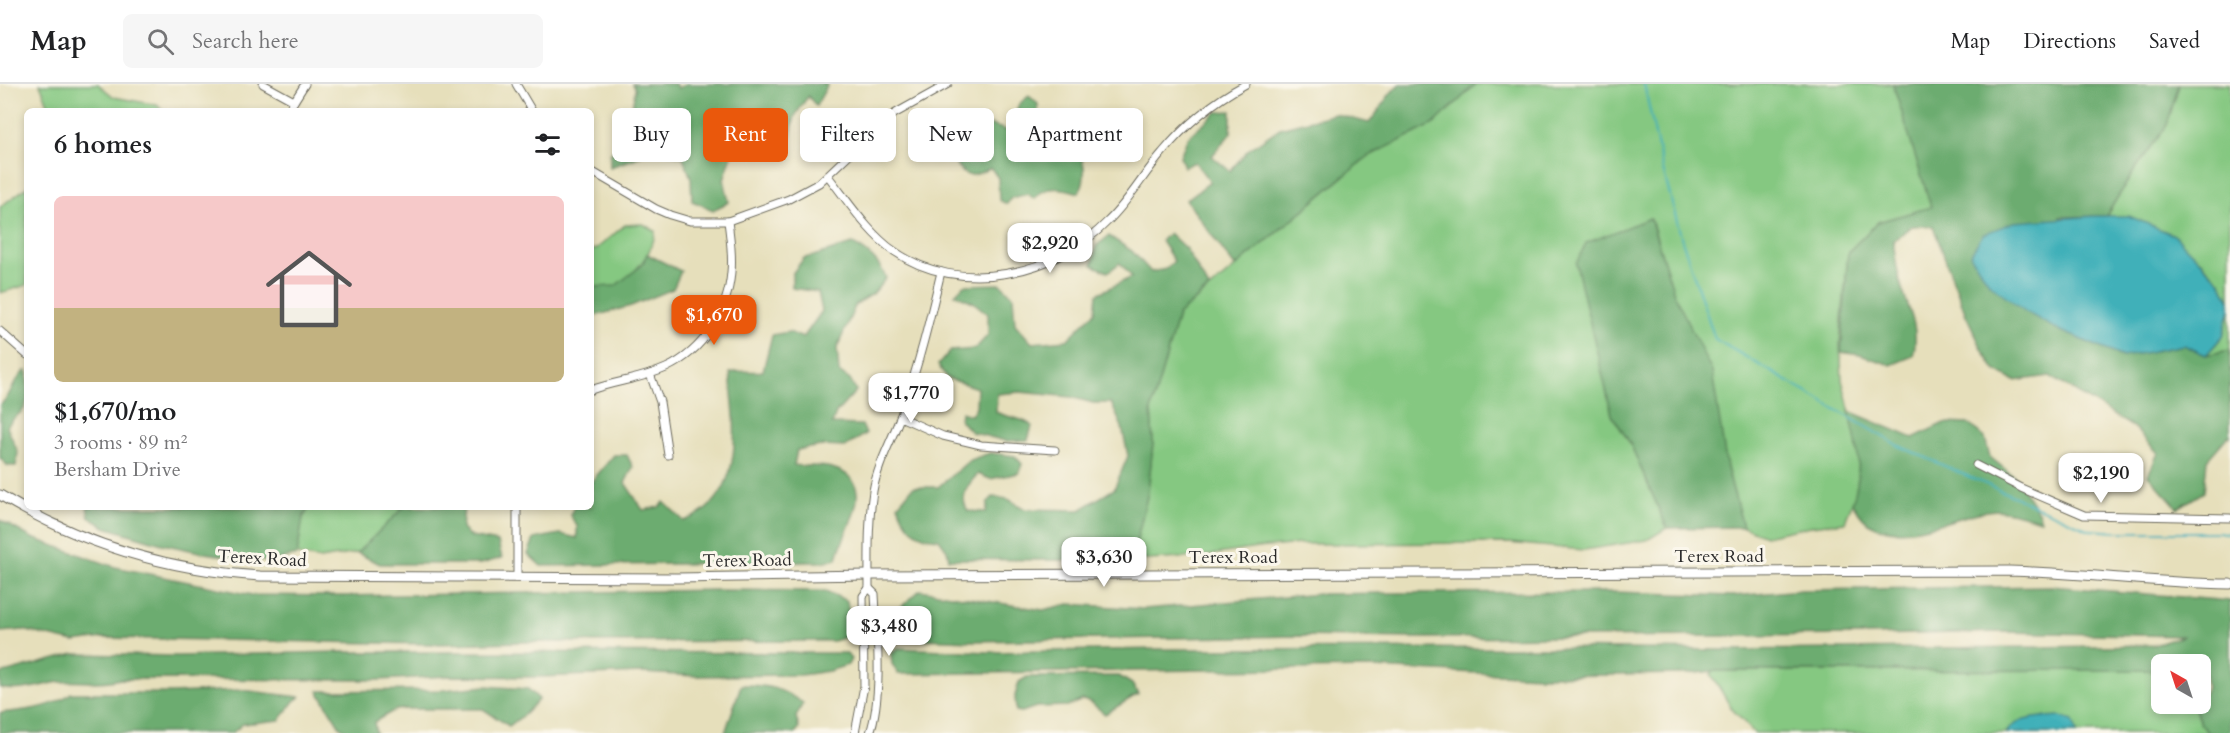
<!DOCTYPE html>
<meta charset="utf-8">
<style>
body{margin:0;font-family:Cardo,serif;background:#f6f6f6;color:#202124;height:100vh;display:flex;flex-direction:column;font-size:22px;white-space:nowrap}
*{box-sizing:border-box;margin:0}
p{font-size:20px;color:#757577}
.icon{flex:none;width:33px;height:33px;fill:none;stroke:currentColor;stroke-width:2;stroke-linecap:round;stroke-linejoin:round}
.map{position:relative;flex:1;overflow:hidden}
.side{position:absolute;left:24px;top:24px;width:570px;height:402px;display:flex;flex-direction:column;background:#fff;border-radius:9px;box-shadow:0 3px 9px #0003}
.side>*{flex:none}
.top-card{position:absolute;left:612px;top:24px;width:570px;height:54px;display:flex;gap:12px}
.needle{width:39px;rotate:321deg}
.buttons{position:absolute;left:2151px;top:570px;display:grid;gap:12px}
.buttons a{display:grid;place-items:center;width:60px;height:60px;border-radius:9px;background:#fff;box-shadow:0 3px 9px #0003;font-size:30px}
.price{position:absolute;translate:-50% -51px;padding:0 14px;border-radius:12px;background:#fff;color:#222;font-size:20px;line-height:39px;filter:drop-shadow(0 2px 3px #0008)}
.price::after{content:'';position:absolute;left:50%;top:36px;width:18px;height:14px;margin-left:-9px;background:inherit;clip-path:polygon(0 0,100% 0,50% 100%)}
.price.selected{background:#ea580c;color:#fff}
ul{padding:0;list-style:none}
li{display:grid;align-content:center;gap:12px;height:318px;padding:0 30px}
li span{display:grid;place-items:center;height:186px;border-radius:9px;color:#555}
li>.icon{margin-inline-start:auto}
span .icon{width:108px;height:108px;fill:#fffc;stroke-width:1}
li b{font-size:26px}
h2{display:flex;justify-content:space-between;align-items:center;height:72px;padding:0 30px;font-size:26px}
.chip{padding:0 21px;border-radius:9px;background:#fff;box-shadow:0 3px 9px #0003;font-size:21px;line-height:54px}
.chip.selected{background:#ea580c;color:#fff}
header{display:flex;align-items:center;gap:36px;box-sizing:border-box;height:84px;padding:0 30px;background:#fff;border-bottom:2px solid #e0e0e0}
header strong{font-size:28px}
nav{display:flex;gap:33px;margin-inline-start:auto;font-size:21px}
.search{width:420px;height:54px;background:#f6f6f6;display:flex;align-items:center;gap:15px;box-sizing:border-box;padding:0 21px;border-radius:9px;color:#757577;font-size:22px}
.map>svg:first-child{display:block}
</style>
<header>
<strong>Map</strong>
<div class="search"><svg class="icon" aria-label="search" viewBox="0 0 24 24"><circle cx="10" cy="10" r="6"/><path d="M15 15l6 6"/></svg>Search here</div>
<nav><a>Map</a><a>Directions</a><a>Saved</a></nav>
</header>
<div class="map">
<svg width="2230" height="649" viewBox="0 0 2230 649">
<rect width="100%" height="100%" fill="#fbf7ec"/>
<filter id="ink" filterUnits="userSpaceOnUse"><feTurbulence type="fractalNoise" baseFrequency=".0167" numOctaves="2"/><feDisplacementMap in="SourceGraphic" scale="12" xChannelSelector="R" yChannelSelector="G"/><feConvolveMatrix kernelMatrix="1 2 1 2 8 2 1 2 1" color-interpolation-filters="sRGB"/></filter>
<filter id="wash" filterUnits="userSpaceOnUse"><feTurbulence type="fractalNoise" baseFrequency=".008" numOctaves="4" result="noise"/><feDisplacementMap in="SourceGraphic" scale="24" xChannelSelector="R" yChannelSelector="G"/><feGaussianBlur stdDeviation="1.35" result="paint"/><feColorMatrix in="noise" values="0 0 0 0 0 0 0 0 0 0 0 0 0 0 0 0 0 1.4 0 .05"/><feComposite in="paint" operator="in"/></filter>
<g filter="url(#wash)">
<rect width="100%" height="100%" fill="#e6dfbb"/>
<g fill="#85c881" stroke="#587a56" stroke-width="1.5">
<polygon points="40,0 98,0 114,13 157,21 163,27 51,27"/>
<polygon points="1476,0 1893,0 1932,123 1878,138 1848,168 1840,259 1842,296 1859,364 1858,403 1845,438 1811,442 1765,452 1743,443 1727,384 1651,135 1612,331 1630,359 1667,444 1647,456 1584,466 1509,459 1301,460 1257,464 1198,473 1132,477 1148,408 1153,359 1151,326 1178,231 1367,73 1434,40"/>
<polygon points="2179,0 2230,0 2230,217 2221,198 2201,177 2106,132 2134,87 2167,41"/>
<polygon points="27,103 27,201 0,209 0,123"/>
<path d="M643 140 655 147C655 166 633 194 615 202 609 204 598 203 591 203V165L595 166 625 141Z"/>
<polygon points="2230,225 2230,266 2206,271 2223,252"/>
<polygon points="310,423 404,423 357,469 320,475 297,471 303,433"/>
<polygon points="2161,586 2162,620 2199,620 2200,639 2208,649 1754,649 1732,625 1711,590 1713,587"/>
</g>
<g fill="#6cac6f" stroke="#4c6c4d" stroke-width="1.5">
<polygon points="632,0 675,0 678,4 686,0 827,0 827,2 816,22 808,12 795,32 790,53 775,56 754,51 745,40 734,54 731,74 724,95 729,118 713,126 692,117 691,94 683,73 652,64 636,74 610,83 610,71 629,42 635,5"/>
<path d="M1400 0H1476L1434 40 1367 73 1235 183 1186 116 1210 98 1195 78 1184 83 1180 72 1188 53 1199 43 1217 28 1231 27V49L1212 72 1230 87 1248 66 1280 44 1335 30 1369 39C1380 27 1389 7 1400 0Z"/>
<path d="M1893 0H2179L2167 41 2134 87 2106 132 2060 133 2054 244 2122 273 2184 261 2206 271 2230 266V353L2228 352 2207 376 2204 408 2178 424 2148 391 2158 369 2133 343 2050 292 2014 297 1995 286 1983 267 1966 231 1933 142H1912L1893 157C1895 169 1896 182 1899 194 1906 224 1921 239 1913 272L1891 281 1860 271 1841 268 1848 168 1878 138 1931 123Z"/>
<path d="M1029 12 1038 20V38L1047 34 1054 38V50C1059 56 1061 54 1067 57 1086 67 1088 92 1079 109 1064 104 1045 100 1034 115L1028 110 1011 114 1007 120 999 116 998 94 991 84C974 91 968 98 956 80L959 67 981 45 991 41 1009 47 1019 20Z"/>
<polygon points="1650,134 1675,212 1712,288 1727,384 1743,443 1667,444 1630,359 1612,331 1576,180 1586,159"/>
<path d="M1169 149 1186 165 1209 204 1178 231 1151 326 1153 359 1148 408 1132 477 949 475 947 466 939 455C915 454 905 442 898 421L913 403H938L970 376 990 369 1015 372 1022 380 1019 389 990 395 978 390C967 401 959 413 968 427L986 428 988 418 993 413 1008 415 1025 425 1080 426 1114 405 1128 372 1122 343 1111 319H1093L1071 313 1020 308 997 310 996 328C1008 334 1024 334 1032 342L1028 356 1005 357 971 348 960 336 961 328 971 331 976 323 977 304 947 294 938 281 950 267 975 265 988 251V230L973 218 955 210 964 201 1001 200 1013 212 1015 240 1032 259 1067 256 1095 228 1097 210 1132 193 1120 179 1108 188 1092 181 1096 162 1109 152 1132 167 1151 188 1166 185 1174 177 1161 157Z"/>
<path d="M853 160C869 169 879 177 886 194L873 210 856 220 837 264 839 288 850 296 856 307 836 329 832 340 862 341 866 350 845 363 821 362 797 366 794 381C806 383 820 381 832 384 882 398 843 445 837 475L822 478 541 482 528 470 534 455 560 450 577 454V442L570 431 574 423H591V398L614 371H627L633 383 625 399 643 426 659 423 664 418 684 437C691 434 699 431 705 426 745 394 734 333 730 289 742 285 751 289 763 287L772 251 789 248 803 254 822 227 818 208 792 204V190L804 174C821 171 836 164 853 160Z"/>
<polygon points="647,170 681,187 673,205 631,222 591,233 591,203 615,202 642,181"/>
<path d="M25 287H27C27 298 31 317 23 326 18 332 11 335 7 343L18 368 16 382H8L0 374V321C11 313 13 296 25 287Z"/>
<path d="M1849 327 1913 354 1944 339 1969 340 1985 354 1990 373 2016 394 2039 429 2041 436C2024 432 2004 424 1987 427 1952 433 1905 459 1870 440 1862 436 1857 426 1852 419 1864 388 1857 358 1849 327Z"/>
<polygon points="87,423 310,423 303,433 297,471 270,478 204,469 162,460 105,443 89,433"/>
<polygon points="404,423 464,423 462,445 471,453 498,458 502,474 481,480 380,480 357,469"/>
<polygon points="0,436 32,454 115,483 252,511 337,512 720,506 826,507 847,517 852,545 846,553 833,557 528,558 432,560 103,554 74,558 23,546 0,548"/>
<polygon points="2051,502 2230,517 2230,649 2208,649 2200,639 2195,625 2198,620 2200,620 2201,615 2207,603 2205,586 2201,586 2200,580 2162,580 2161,586 1713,587 1688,590 1540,592 1374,584 898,590 892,580 891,570 898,564 989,568 1158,565 1543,564 1727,566 2034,563 2154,561 2183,552 2004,548 1870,551 1412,554 1299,552 972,557 896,554 886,545 889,534 920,506 1043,526 1069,520 1144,525 1319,510 1391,509 1615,508 1733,512 1802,506"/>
<path d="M337 568 846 569 851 575 848 581 829 587 801 591 697 592 641 589 539 593 449 592 379 596 120 595C100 601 80 596 60 598 39 601 20 609 0 604V590L74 570 178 572Z"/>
<polygon points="1119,592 1132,600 1138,610 1105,630 1090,618 1082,616 1069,622 1036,623 1022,628 1016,627 1015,612 1019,598 1027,593"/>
<path d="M741 601C769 601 781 604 803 619L796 633 799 644 795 649H725Z"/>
<polygon points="486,602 528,605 539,615 525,630 509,642 483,625 406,625 395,626 374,638 376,649 350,649 340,643 318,607 443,606"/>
<path d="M241 606 300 613 294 617 280 636 243 640 232 649H0V629C25 626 51 625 71 609H171Z"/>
</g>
<g fill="#40b0b9" stroke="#366e72" stroke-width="1.5">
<polygon points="2094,132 2129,132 2174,151 2221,198 2230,217 2230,225 2223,252 2206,271 2184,261 2123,273 2054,244 2026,228 1989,199 1970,171 1983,150 2014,138"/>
<path d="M2058 632 2073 637 2077 649H2006C2017 632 2039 634 2058 632Z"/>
</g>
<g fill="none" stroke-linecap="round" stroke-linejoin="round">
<polyline stroke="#40b0b9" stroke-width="2" points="1644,0 1662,82 1682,156 1715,255 1897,361 2090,446 2118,448 2218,448 2230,450"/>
</g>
</g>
<g filter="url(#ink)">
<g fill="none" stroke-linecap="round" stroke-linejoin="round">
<g stroke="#6c6a5d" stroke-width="9">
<g id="street">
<polyline points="263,0 294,17"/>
<polyline points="516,0 532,27"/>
<polyline points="288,27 305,0"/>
<polyline points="591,87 656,125 670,131 690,137 728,137 789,115 819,99 875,46 894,30 948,0"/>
<path d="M828 92C848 117 868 149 894 167 959 213 1056 191 1108 137 1129 117 1143 91 1162 69 1185 41 1214 17 1246 0"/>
<polyline points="0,247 27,271"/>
<polyline points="650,290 660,318 668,371"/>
<path d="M591 306C616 297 642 295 666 284 703 267 728 228 731 188 733 171 730 154 728 137"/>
<polyline points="900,333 943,352 981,361 1055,366"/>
<polyline points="1976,381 2021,404 2084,431 2230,434"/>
<polyline points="517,423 517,493"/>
<path d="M869 504 875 510C877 551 883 611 870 649"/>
<path d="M855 649 864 602 863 512 869 504C869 471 868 439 873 407 878 378 894 353 903 325 919 280 930 234 941 188"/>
</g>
</g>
<g stroke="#6c6a5d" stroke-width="11">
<path id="secondary" d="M0 411C80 460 166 486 260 492L677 494 869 491 2009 487C2083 489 2156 499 2230 500"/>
</g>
<use href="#street" stroke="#fff" stroke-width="7"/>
<use href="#secondary" stroke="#fff" stroke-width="9"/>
</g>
</g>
<g text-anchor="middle" stroke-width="6" stroke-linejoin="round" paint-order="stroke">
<g font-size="18" fill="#2b2b2b" stroke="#fbf7ec">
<text x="1719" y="478">Terex Road</text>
<text x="1233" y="479">Terex Road</text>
<text transform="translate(262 474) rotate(3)" y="6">Terex Road</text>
<text transform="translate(747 476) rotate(-1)" y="6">Terex Road</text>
</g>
</g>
</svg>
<div class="buttons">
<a><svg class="needle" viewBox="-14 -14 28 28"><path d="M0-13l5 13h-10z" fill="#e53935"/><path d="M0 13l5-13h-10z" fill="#757577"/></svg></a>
</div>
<b class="price" style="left:1050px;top:190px">$2,920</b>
<b class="price selected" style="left:714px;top:262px">$1,670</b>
<b class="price" style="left:911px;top:340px">$1,770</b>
<b class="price" style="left:2101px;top:420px">$2,190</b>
<b class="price" style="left:1104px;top:504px">$3,630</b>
<b class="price" style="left:889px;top:573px">$3,480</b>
<div class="top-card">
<a class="chip">Buy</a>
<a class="chip selected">Rent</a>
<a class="chip">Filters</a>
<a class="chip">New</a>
<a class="chip">Apartment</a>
</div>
<section class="side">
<h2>6 homes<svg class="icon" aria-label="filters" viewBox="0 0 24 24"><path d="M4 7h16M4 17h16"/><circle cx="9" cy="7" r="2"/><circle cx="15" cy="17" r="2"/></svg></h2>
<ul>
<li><span style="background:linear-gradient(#f6c9c9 60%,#c2b280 0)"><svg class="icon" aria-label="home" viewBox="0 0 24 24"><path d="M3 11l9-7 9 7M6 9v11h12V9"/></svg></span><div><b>$1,670/mo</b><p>3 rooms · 89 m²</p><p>Bersham Drive</p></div></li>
</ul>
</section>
</div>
